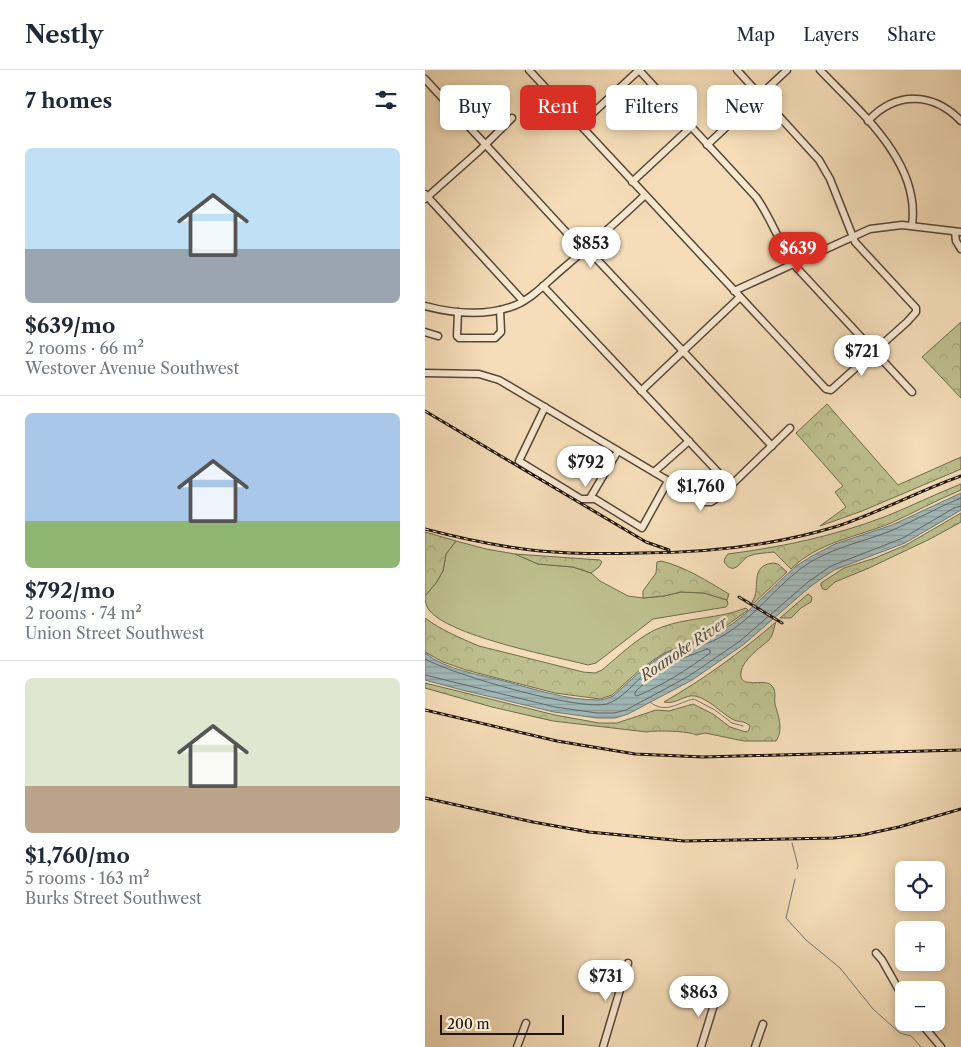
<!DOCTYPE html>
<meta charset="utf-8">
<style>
body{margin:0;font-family:"Libre Caslon Text",serif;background:#f6f6f7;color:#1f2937;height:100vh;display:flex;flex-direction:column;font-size:19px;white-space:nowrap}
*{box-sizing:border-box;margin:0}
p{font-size:16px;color:#747a83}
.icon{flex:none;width:28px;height:28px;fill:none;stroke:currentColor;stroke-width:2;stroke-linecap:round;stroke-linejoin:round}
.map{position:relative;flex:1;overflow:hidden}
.panel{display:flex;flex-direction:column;background:#fff;width:425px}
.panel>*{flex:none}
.top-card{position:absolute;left:15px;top:15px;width:445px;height:45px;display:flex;gap:10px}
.controls{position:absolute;left:470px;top:791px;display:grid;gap:10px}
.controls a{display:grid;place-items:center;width:50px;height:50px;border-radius:8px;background:#fff;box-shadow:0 2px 8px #0003;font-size:25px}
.scale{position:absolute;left:15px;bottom:12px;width:124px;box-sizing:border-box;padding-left:5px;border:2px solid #21140f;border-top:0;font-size:14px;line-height:18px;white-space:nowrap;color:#21140f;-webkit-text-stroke:4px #f8e9d1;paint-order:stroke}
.price{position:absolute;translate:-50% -42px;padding:0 11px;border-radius:18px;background:#fff;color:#222;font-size:16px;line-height:32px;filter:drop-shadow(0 1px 2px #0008)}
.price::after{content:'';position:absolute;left:50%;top:30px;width:15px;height:11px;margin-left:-8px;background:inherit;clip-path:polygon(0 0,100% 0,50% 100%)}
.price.on{background:#d93025;color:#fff}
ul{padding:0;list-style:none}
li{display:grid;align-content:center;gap:10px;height:265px;padding:0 25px}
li+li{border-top:1px solid #e0e1e3}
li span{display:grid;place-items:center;height:155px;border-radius:8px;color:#555}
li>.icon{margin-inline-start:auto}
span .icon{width:90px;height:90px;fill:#fffc;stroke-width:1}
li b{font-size:21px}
h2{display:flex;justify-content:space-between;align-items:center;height:60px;padding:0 25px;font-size:21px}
.tag{padding:0 18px;border-radius:8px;background:#fff;box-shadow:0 2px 8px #0003;font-size:18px;line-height:45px}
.tag.on{background:#d93025;color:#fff}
header{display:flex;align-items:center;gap:30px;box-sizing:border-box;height:70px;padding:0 25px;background:#fff;border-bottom:1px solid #e0e1e3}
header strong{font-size:24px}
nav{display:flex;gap:28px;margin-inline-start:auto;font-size:18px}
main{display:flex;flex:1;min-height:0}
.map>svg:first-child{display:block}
</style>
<header>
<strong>Nestly</strong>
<nav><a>Map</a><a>Layers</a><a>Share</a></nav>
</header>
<main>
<section class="panel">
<h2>7 homes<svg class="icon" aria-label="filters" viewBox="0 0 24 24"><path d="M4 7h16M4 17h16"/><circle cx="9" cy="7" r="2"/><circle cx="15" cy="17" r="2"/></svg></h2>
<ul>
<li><span style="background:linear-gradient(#bfe0f5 65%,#9aa5b1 0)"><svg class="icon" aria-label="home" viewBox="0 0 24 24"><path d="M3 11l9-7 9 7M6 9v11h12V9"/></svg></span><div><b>$639/mo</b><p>2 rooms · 66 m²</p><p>Westover Avenue Southwest</p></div></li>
<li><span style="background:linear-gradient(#a9c7e8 70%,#8fb573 0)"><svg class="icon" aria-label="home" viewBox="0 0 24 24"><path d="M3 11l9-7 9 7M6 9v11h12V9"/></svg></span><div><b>$792/mo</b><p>2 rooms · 74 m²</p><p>Union Street Southwest</p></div></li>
<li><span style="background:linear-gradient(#dfe7d0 70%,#b9a48a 0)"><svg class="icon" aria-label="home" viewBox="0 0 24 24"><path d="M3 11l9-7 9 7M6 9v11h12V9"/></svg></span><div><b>$1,760/mo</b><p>5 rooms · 163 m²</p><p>Burks Street Southwest</p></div></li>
</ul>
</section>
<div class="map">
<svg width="536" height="977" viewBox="0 0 536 977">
<defs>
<pattern id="forest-crowns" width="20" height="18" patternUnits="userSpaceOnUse" patternTransform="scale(1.25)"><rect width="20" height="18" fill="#bdc08e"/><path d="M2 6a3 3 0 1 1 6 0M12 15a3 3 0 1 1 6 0" fill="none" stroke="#a2a479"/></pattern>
<pattern id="water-rules" width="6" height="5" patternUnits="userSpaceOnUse" patternTransform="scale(1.25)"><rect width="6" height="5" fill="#a1b9ba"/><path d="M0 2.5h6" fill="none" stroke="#8a9e9f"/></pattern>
</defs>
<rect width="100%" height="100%" fill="#f4ddb8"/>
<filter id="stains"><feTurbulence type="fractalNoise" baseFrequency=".004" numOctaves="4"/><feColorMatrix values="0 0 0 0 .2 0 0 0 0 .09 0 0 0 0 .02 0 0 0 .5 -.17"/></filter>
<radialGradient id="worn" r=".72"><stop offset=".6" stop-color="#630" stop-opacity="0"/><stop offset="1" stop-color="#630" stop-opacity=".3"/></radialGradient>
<path fill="#bdc08e" stroke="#6f6a4e" d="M31 471 61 479 90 484 113 494 148 497 166 503 175 511 203 526 218 528 239 526 256 522 279 523 302 530 303 534 301 537 228 549 171 593 163 595 155 593C122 585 23 565 4 540 1 536 0 531 0 526L11 513 18 501 21 484Z"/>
<g fill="url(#forest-crowns)" stroke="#6f6a4e">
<polygon points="536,252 536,328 497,287"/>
<polygon points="402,334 473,415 536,387 536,399 437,441 395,456 421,437 410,422 418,416 371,363"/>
<path d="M536 414V420C512 430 490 442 466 453 432 467 393 472 366 499L349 482C341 483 331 483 324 486 316 489 310 508 299 492L300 488 303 484C357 477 409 466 459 447 485 437 510 424 536 414Z"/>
<polygon points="536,443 536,452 505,469 444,498 410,512 401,520 398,519 396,516 396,513 419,498 450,488 481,475"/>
<polygon points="0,462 31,471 21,484 18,501 11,513 0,526"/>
<polygon points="90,484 175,490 177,492 174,497 166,503 148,497 113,494"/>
<path d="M236 491C261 497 282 511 304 524L302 530 279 523 256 522 239 526 218 528V521L231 503 232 492Z"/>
<path d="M348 493 353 494 362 502 329 533 327 532C337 518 323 496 348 493Z"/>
<polygon points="383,524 387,527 386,532 376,538 366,548 355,548"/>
<path d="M321 538 323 540 319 543 291 563 239 583 217 598 187 625 175 629 130 623 41 600 18 592 0 582V548C16 560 35 568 54 576L158 602 170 603 177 600C194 586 216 564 237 557 264 547 294 549 321 538Z"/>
<path d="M351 552C349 557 348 566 344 570 335 578 318 589 316 602 313 620 339 608 346 615 352 620 349 627 350 634 353 645 359 660 351 671H319L280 663 271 665C265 661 230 660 222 662L128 651 67 637 0 618V613L130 645 174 653H192L231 640 244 641 268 634 288 644 305 657 321 662 324 660 325 656C319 650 314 653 307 649 295 642 284 629 270 626 260 624 251 635 239 632 279 609 316 582 351 552Z"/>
</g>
<path fill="url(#water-rules)" stroke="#6e7776" d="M536 423V440L480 473 409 500 386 516 318 575 267 610 203 644 190 648H172L129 642 37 620 0 610V583C21 600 53 604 79 611 109 619 141 630 173 630 178 630 183 628 188 626L218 599 239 584 291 564 307 554 320 544 371 496 387 486 410 474 467 455Z"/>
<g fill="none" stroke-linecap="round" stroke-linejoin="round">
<g stroke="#616664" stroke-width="1">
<path d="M282 579 285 580V583C262 600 238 615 212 626L210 625V622C235 598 249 591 282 579Z"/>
<path d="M0 589C29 605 152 641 182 634 197 629 208 614 220 604 226 598 234 593 241 588 258 578 278 577 294 568 326 551 347 521 374 500 402 478 436 473 468 460 491 450 513 437 536 428"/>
<polyline points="0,605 130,637 172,643 189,643 201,640 264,606 315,571 383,512 406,496 478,468 529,438 536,436"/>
</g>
<g stroke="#6e7776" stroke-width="1">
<path d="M225 632C241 645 253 632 269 629L290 640 307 653 318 656"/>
<polyline points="367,773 373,796 372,799"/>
<polyline points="370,809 361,848 381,870 415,898 448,939 475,963 486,966 496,977"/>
</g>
<g stroke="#564639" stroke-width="9">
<g id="minor">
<polyline points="104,0 401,319 406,320 482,252 491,242 491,238 430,172 405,109 394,90 312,0"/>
<path d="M395 0C434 41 496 92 487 155"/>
<polyline points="0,9 142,163 159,179 165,182 347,376"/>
<path d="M443 51C471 21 508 22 536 51"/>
<path d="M155 55 214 0 331 127C347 149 355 177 372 198L487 322"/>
<polyline points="282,75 362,0"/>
<polyline points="207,112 266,57"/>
<polyline points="0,124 98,231"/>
<polyline points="0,129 54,81 87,48"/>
<polyline points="530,162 531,171 536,179"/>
<polyline points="118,216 306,416"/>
<polyline points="309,221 445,159 477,155 536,162"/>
<path d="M0 236C30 244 61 247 91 235 107 228 120 214 134 202 163 177 192 152 220 125"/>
<polyline points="33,242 32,266 34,268 70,268 76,262 75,240"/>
<polyline points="0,262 13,266"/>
<polyline points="0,303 54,304 74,310 279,432 286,432 295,426 365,358"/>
<polyline points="216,321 315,227"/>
<polyline points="120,337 94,391 156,429 170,429 217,458 243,411"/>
<polyline points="229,402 264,371"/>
<polyline points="165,428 193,381"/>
<polyline points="451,883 457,890 479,929"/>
<polyline points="495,952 516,977"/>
<polyline points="92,977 101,953"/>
<polyline points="178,977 203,893"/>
<polyline points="276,977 292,925"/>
<polyline points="330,977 338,954"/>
</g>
</g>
<use href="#minor" stroke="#f8e9d1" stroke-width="6"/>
<g stroke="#21140f" stroke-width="3">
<g id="rail">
<polyline points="0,341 221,472 244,480"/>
<path d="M0 459C38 469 76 477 115 481 148 484 181 484 214 483 282 483 348 476 413 456 455 442 494 421 536 406"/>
<polyline points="314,527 357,553"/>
<polyline points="0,640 132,671 210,684 278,687 536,680"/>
<polyline points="0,728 108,752 164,762 259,771 409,768 437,765 474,757 536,739"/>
</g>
</g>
<use href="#rail" stroke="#f8e9d1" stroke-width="1" stroke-dasharray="4" stroke-linecap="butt"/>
</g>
<g text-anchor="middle" stroke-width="5" stroke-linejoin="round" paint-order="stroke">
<g font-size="15" font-style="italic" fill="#4e4e4b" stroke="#f8e9d1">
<text transform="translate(259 579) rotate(-34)" y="5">Roanoke River</text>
</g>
</g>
<rect width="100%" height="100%" filter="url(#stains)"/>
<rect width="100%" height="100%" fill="url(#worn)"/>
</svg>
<div class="controls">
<a><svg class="icon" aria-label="locate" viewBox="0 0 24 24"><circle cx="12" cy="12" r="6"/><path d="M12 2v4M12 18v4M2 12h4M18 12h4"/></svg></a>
<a>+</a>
<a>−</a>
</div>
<div class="scale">200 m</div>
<b class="price" style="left:166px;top:199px">$853</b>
<b class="price on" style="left:373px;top:204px">$639</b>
<b class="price" style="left:437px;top:307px">$721</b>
<b class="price" style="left:161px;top:418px">$792</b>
<b class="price" style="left:276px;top:442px">$1,760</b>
<b class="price" style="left:181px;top:932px">$731</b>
<b class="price" style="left:274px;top:948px">$863</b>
<div class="top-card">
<a class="tag">Buy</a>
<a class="tag on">Rent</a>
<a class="tag">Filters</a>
<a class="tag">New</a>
</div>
</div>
</main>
